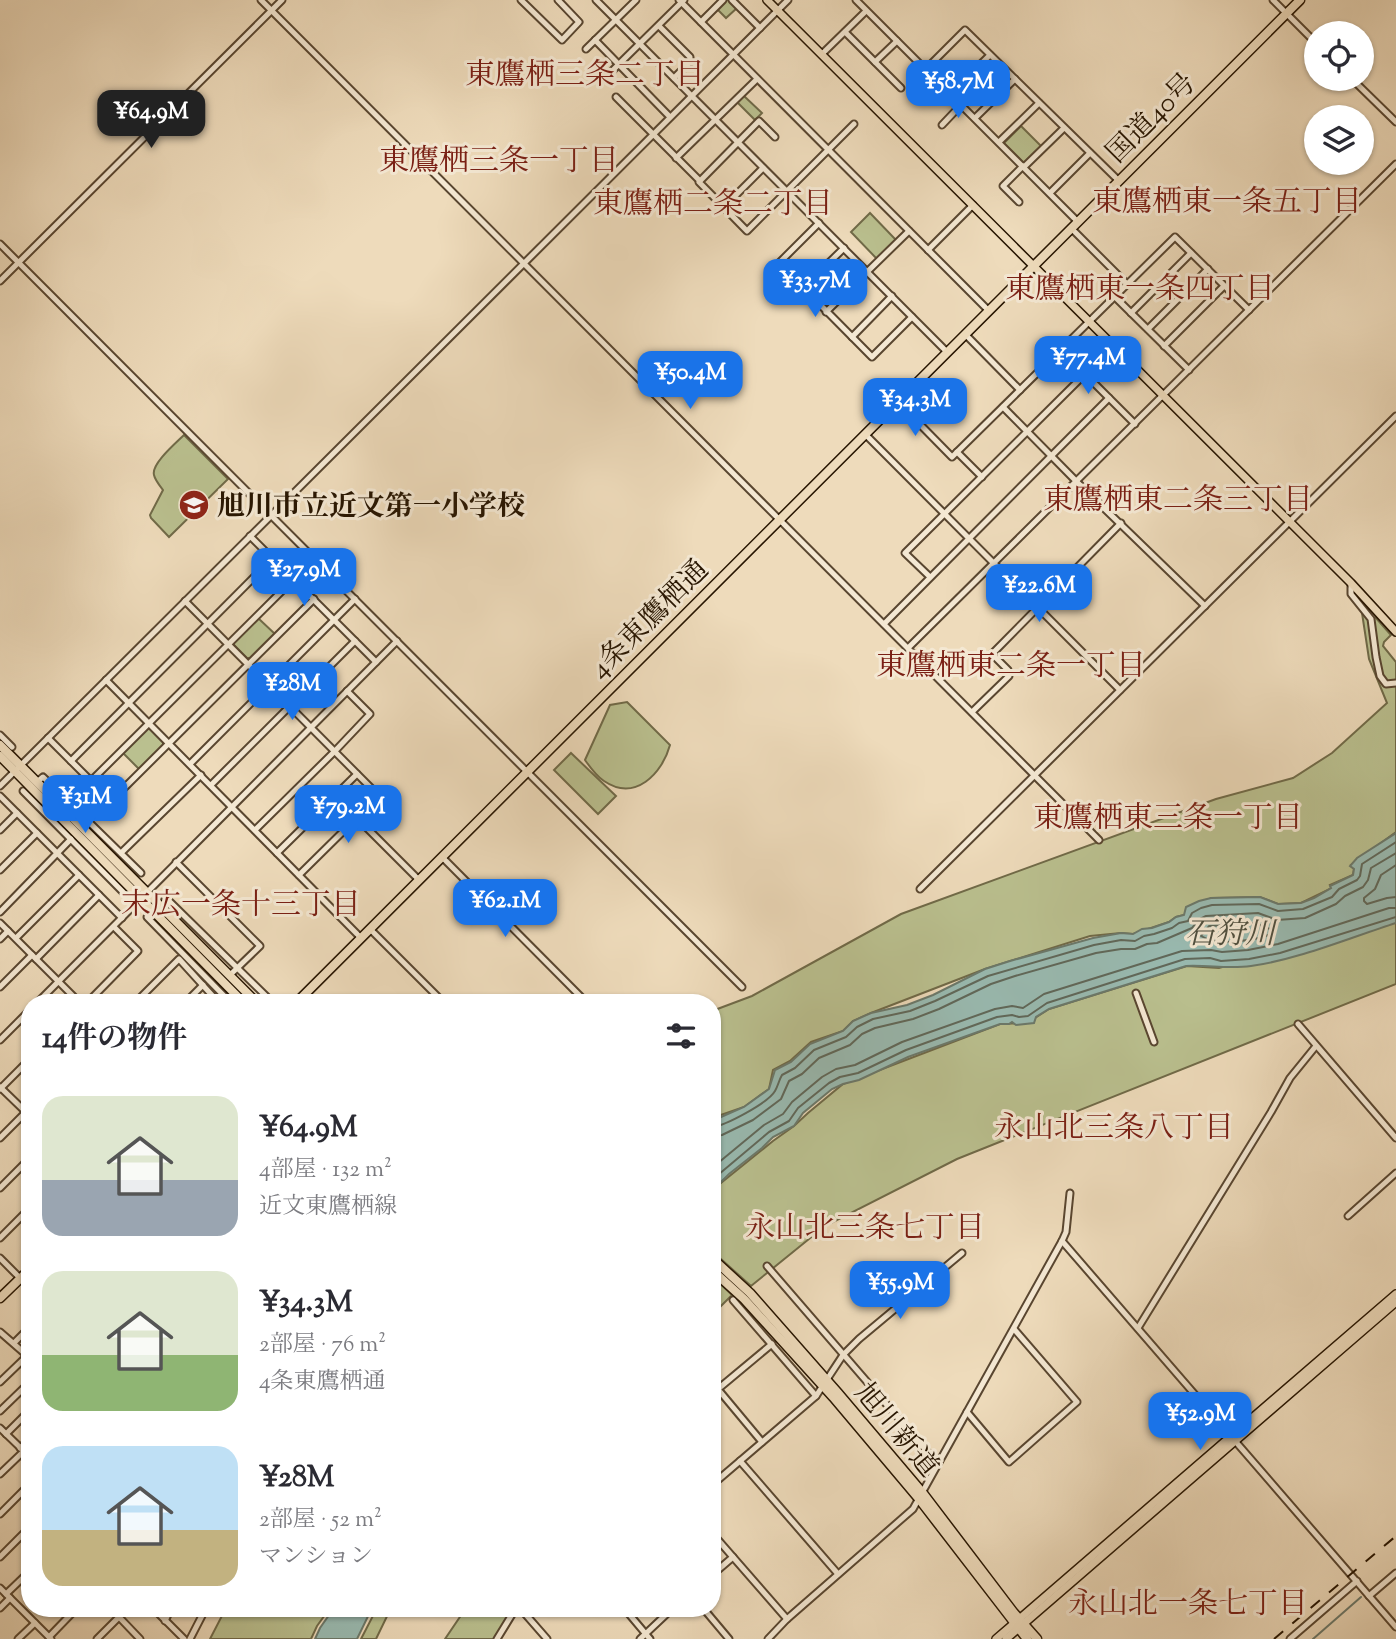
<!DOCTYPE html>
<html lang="ja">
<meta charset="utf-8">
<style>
body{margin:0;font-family:"Sorts Mill Goudy","Noto Serif JP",serif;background:#f7f7f7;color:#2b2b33;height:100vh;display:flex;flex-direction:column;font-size:26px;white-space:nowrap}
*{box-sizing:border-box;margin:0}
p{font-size:23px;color:#7c7c81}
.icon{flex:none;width:38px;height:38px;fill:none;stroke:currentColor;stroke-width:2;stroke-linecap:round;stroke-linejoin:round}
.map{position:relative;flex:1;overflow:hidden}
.panel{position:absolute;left:21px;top:994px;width:700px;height:623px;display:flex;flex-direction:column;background:#fff;border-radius:28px;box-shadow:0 2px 5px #0004}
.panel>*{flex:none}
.buttons{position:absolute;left:1304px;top:21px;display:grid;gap:14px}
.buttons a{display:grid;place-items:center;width:70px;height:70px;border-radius:50%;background:#fff;box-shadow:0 2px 5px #0004;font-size:35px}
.price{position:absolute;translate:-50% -60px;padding:0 16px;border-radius:14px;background:#1a73e8;color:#fff;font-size:23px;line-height:46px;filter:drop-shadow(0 2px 4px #0008)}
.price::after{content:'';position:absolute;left:50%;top:42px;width:21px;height:16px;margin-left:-10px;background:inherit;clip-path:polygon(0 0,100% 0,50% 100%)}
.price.selected{background:#222;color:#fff}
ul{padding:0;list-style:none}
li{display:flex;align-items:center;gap:21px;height:175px;padding:0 21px}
li span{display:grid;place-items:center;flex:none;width:196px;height:140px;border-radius:21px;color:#555}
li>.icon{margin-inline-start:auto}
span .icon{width:84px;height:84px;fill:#fffc;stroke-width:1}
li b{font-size:30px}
h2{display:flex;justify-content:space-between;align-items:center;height:84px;padding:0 21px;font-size:30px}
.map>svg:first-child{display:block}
</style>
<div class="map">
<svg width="1396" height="1639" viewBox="0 0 1396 1639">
<rect width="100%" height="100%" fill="#eedbbb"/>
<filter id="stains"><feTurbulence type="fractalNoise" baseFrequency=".00286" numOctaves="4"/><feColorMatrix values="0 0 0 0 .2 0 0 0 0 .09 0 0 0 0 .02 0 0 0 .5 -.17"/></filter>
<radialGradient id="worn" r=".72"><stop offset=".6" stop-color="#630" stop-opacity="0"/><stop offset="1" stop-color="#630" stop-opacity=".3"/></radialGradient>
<g fill="#bac08f" stroke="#706a48" stroke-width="2">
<polygon points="725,0 729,0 737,8 726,18 717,9"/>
<polygon points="744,96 762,113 755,120 737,102"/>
<polygon points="1021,126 1041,146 1024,163 1004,143"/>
<polygon points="870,213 896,240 877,259 851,232"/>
<path d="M184 435 228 479 169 537 151 518 150 515 163 490C160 486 155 480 154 475 151 464 176 443 184 435Z"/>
<polygon points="1362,613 1376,618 1391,635 1384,642 1383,646 1396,662 1396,832 1351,865 1354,869 1353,875 1330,885 1332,888 1301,903 1278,904 1260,897 1211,898 1184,915 1176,917 1169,922 1133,934 1121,933 1090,936 985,969 871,1013 853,1021 843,1031 811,1042 790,1061 773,1070 769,1089 744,1107 718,1116 712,1120 712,1011 752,996 901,914 1216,799 1293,778 1332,753 1387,703 1369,659"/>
<polygon points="258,618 275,634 251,658 247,658 234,645 234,641"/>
<path d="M627 702 670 745C662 774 635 802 604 781 596 776 590 767 585 760L610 705Z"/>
<polygon points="146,729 150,729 163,742 163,746 139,769 123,753"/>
<polygon points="571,753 616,796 598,814 554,770"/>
<polygon points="1396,918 1396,984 957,1159 825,1226 751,1286 712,1251 712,1194 716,1187 773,1141 794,1126 808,1113 843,1084 1000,1024 1027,1023 1049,1009 1187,966 1219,968"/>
<polygon points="712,1276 732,1295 712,1315"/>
<polygon points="226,1608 330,1608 317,1626 311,1639 210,1639"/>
<polygon points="377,1608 391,1608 376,1639 361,1639"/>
<polygon points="466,1608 516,1608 497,1639 445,1639"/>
</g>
<g fill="#99bbb2" stroke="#6b796b" stroke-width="2">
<path d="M1396 833V923C1349 938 1300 959 1251 966 1229 969 1209 965 1186 966L1049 1009 1036 1017 1034 1023 1016 1025 1012 1022 1009 1024H1000L908 1057 859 1080 843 1084 832 1089 803 1113 794 1126 773 1137 762 1148 729 1174 719 1184 712 1193V1121L744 1107 769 1089 775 1070 791 1062 810 1044 843 1031 853 1021 871 1013 907 1005 933 995 985 969 1010 961 1093 938 1121 933 1133 934 1142 929 1152 928 1169 922 1176 917 1184 915 1186 907 1199 901 1211 898 1260 897 1278 904 1301 903 1314 898 1331 888 1330 886 1353 875 1354 869 1350 866 1357 858Z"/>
<polygon points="334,1608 372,1608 357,1639 315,1639 320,1628"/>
</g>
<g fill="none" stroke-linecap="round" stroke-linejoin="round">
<g stroke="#60685a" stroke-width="2">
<polyline points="1396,865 1381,875 1375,889 1364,898 1364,901 1367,904 1387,898 1396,897"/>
<path d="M1255 923 1270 929 1271 934C1254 941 1217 946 1201 936L1209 926Z"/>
<path d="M712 1127C725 1126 768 1103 775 1091 778 1086 779 1080 782 1075L795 1068 814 1050 846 1037 857 1027 873 1019 910 1011 935 1001 988 976 1094 945 1121 940 1135 941 1144 936 1154 934 1172 928 1179 923 1188 921 1192 913 1201 908 1212 905 1259 904 1278 911 1303 909 1332 897 1339 889 1357 880 1360 876 1362 864 1396 842"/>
<polyline points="712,1136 722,1135 753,1120 781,1099 789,1081 802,1074 819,1058 850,1045 862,1034 875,1028 913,1019 939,1009 991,984 1015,976 1096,953 1121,949 1135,949 1147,944 1157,943 1192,928 1200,919 1206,916 1258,913 1277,920 1305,918 1336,904 1345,896 1363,887 1368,880 1371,868 1396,853"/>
<polyline points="712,1168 764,1125 783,1114 792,1102 822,1077 836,1069 855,1065 902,1042 995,1009 1012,1006 1023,1008 1044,994 1182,951 1211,950 1222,952 1248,950 1278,944 1389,908 1396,908"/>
<polyline points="712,1180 769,1132 789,1121 798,1108 829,1083 840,1077 858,1073 906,1050 997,1017 1012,1015 1019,1017 1028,1016 1047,1003 1185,959 1210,958 1221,961 1249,959 1280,953 1396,917"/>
</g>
<polyline stroke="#6b796b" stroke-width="2" points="1313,1639 1361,1597"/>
<g stroke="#594630" stroke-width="9">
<g id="minor">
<polyline points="261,0 1099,840"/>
<polyline points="521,0 562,40 579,22 558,0"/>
<polyline points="596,0 947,352"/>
<polyline points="679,0 989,311"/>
<polyline points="732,0 760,28"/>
<polyline points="856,0 1078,222"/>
<polyline points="1273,0 1316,43"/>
<polyline points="701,22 723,0"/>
<polyline points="659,26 690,57 690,62 674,78"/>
<polyline points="845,32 901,88"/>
<polyline points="595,40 670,117"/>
<polyline points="586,49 636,0"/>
<polyline points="822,54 866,11"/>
<polyline points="875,62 897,41"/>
<polyline points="926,69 965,30 1119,181"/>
<polyline points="610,73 684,0"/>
<polyline points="1352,79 1396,122"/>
<polyline points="950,94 990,55"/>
<polyline points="616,97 700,181"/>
<polyline points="975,118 1015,79"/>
<polyline points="942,125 961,105"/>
<polyline points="775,137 759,121 699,182 747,231 854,124"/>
<polyline points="999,142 1039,103"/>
<polyline points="676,158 757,79"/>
<polyline points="1024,167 1064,128"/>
<polyline points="1050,193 1090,153"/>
<polyline points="1019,202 1003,186 1023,166"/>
<polyline points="723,208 763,168"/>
<polyline points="819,223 779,263 872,357 912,317"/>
<polyline points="1071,228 1127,284"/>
<polyline points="0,244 742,987"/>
<polyline points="928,250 973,205"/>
<polyline points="0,281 282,0"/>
<polyline points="803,288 844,248"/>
<polyline points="1115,297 1189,370"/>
<polyline points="826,312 909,231"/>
<polyline points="1131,313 1191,253"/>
<polyline points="1148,329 1208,269"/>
<polyline points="965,334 1020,390"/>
<polyline points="852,337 892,296"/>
<polyline points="1164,346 1224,286"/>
<polyline points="1060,349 1135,424"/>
<polyline points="897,401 952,457 1175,237 1249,310"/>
<polyline points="1003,407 1077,482 1205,606"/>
<polyline points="865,434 1120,690"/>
<polyline points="957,452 982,477"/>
<polyline points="250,536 376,662"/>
<polyline points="930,577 905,553 1085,374"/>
<polyline points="1351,583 1351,594 1371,619 1376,657 1380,676 1386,684 1396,683"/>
<polyline points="185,601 379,796 299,875"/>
<polyline points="884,624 1109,398"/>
<polyline points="908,648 1396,164"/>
<polyline points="106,680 361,938"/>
<polyline points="972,712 1009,676 1008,670 992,654 1121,523"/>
<polyline points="0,735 12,747"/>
<polyline points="48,738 111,801 314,599"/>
<polyline points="71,761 273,558"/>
<polyline points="190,764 355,599"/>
<polyline points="91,781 314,559"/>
<polyline points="37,782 43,777 141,873"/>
<polyline points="211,785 355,641"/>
<polyline points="0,786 788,0"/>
<polyline points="23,791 124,893"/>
<polyline points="0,796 122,918"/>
<polyline points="357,818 419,880"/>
<polyline points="0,830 17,813"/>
<polyline points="255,830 335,751 370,714 347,691"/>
<polyline points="121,853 201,775"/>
<polyline points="277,853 357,774"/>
<polyline points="442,857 587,1003"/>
<polyline points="176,862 260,946 230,975"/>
<polyline points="0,870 37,833"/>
<polyline points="920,889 1396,416"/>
<polyline points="165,897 268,998"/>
<polyline points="0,912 71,839"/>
<polyline points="147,917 231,1003"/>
<polyline points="0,923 80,1003"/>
<polyline points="370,929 444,1003"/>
<polyline points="16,938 79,875"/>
<polyline points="0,939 8,931"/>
<polyline points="36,959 99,895"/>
<polyline points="0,987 32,955"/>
<polyline points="1136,993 1154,1042"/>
<polyline points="37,1003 397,641"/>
<polyline points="87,1003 138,951 114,927"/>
<polyline points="135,1003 179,959 219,1003"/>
<polyline points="185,1003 203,985"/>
<polyline points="1298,1024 1396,1138"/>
<polyline points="0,1040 30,1010"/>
<polyline points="0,1087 30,1116"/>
<polyline points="0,1089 30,1059"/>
<polyline points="0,1138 30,1108"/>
<polyline points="0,1188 30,1158"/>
<polyline points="1348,1216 1396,1173"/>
<polyline points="0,1238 30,1208"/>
<polyline points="1062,1241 1396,1627"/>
<polyline points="0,1258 30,1288"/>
<polyline points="767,1266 938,1464"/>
<polyline points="733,1300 816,1396"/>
<polyline points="1138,1328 1271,1112 1290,1078 1316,1046"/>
<polyline points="0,1332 30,1358"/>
<polyline points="14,1343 30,1327"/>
<polyline points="0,1382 27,1356"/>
<polyline points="712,1382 762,1442"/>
<polyline points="718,1389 772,1344"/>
<polyline points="0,1411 30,1382"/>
<polyline points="967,1412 1009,1462 1077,1402 1014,1329"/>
<polyline points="0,1428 30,1457"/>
<polyline points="6,1434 30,1410"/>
<polyline points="20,1448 30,1439"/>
<polyline points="740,1461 838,1574"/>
<polyline points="0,1474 24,1451"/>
<polyline points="712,1485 816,1396 843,1355 859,1339 962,1253"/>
<polyline points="0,1514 30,1484"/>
<polyline points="712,1533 787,1619"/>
<polyline points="0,1557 30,1527"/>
<polyline points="712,1575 733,1557"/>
<polyline points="0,1588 51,1639"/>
<polyline points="6,1594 30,1571"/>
<polyline points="1369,1596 1396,1573"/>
<polyline points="0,1608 10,1598"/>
<polyline points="153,1608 184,1639"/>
<polyline points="520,1608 547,1639"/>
<polyline points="624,1608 650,1639"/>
<polyline points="703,1608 729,1639"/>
<polyline points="119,1617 140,1639"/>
<polyline points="165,1621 171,1608"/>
<polyline points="49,1637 77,1608"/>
<polyline points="18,1639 35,1623"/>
<polyline points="97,1639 128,1608"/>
<polyline points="190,1639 206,1608"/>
<polyline points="497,1639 516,1608"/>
<polyline points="640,1639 673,1608"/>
<polyline points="768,1639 787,1619 913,1509 1062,1241 1066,1232 1070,1193"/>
<polyline points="1290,1639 1357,1581"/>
</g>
</g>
<g stroke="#271501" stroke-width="10">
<g id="major">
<polyline points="767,0 1351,583 1396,632"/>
<polyline points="996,1639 1396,1294"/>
<polyline points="1006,1639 1396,1302"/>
</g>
</g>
<g stroke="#271501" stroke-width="11">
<g id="highway">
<polyline points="0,745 257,1003"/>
<polyline points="0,756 244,1003"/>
<polyline points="296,1003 1300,0"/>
<polyline points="712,1258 750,1293 838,1393 922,1492 1014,1613 1037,1639"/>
<polyline points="712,1270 744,1299 833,1397 919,1499 1027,1639"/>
<polyline points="0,1298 30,1269"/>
</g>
</g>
<use href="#minor" stroke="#f4e8d3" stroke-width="5"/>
<use href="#major" stroke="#eedbbb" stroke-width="7"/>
<use href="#highway" stroke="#eedbbb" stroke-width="8"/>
<polyline stroke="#271501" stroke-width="2" stroke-dasharray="12 12" stroke-linecap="butt" points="1274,1639 1396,1536"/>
</g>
<defs>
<g id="school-disc" transform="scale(1.575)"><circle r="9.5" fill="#8f2418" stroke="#f4e8d3"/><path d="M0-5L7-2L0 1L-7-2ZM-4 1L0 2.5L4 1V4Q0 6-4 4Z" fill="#fff"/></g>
</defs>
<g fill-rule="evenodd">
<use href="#school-disc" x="194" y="505"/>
</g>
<g text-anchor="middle" stroke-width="6" stroke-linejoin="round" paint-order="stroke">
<g font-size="28" fill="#271501" stroke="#f4e8d3">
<text transform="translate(1150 117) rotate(-45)" y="10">国道40号</text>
<text transform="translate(648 618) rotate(-45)" y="10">4条東鷹栖通</text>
<text transform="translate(898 1429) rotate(50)" y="10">旭川新道</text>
</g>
<g font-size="28" font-weight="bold" fill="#271501" stroke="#f4e8d3" text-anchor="start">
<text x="217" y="515">旭川市立近文第一小学校</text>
</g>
<g font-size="30" fill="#7a1f14" stroke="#f4e8d3">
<text x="585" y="84">東鷹栖三条二丁目</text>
<text x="499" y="170">東鷹栖三条一丁目</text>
<text x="1227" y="211">東鷹栖東一条五丁目</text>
<text x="713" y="213">東鷹栖二条二丁目</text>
<text x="1140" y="298">東鷹栖東一条四丁目</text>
<text x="1178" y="509">東鷹栖東二条三丁目</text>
<text x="1011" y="675">東鷹栖東二条一丁目</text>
<text x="1168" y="827">東鷹栖東三条一丁目</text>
<text x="241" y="914">末広一条十三丁目</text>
<text x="1114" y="1137">永山北三条八丁目</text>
<text x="865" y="1237">永山北三条七丁目</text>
<text x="1188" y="1613">永山北一条七丁目</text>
</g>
<g font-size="30" font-style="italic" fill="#4f4f3f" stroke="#f4e8d3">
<text x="1230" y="943">石狩川</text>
</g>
</g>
<rect width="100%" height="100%" filter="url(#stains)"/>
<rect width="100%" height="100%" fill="url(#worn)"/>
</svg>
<div class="buttons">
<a><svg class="icon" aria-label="locate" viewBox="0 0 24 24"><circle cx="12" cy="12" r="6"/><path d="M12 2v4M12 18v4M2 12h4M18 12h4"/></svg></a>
<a><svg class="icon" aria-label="layers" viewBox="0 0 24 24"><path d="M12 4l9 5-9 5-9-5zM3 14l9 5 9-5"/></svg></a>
</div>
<b class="price" style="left:958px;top:120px">¥58.7M</b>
<b class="price selected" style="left:151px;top:150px">¥64.9M</b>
<b class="price" style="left:815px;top:319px">¥33.7M</b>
<b class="price" style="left:1088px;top:396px">¥77.4M</b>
<b class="price" style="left:690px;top:411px">¥50.4M</b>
<b class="price" style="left:915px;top:438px">¥34.3M</b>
<b class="price" style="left:304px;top:608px">¥27.9M</b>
<b class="price" style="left:1039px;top:624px">¥22.6M</b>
<b class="price" style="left:292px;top:722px">¥28M</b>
<b class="price" style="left:85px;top:835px">¥31M</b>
<b class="price" style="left:348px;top:845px">¥79.2M</b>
<b class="price" style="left:505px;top:939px">¥62.1M</b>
<b class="price" style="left:900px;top:1321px">¥55.9M</b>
<b class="price" style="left:1200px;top:1452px">¥52.9M</b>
<section class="panel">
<h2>14件の物件<svg class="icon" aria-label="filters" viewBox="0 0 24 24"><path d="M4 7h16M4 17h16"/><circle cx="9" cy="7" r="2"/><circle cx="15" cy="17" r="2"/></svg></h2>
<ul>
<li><span style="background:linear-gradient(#dfe7d0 60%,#9aa5b1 0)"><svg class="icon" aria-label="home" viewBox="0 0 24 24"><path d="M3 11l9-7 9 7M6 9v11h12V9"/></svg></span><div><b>¥64.9M</b><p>4部屋 · 132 m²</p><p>近文東鷹栖線</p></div></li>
<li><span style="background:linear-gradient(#dfe7d0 60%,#8fb573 0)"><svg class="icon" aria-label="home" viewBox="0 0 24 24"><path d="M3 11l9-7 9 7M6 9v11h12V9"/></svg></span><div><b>¥34.3M</b><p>2部屋 · 76 m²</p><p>4条東鷹栖通</p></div></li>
<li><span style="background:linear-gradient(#bfe0f5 60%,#c2b280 0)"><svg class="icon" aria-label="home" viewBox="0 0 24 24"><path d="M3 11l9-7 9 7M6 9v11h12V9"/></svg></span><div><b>¥28M</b><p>2部屋 · 52 m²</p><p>マンション</p></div></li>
</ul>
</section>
</div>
